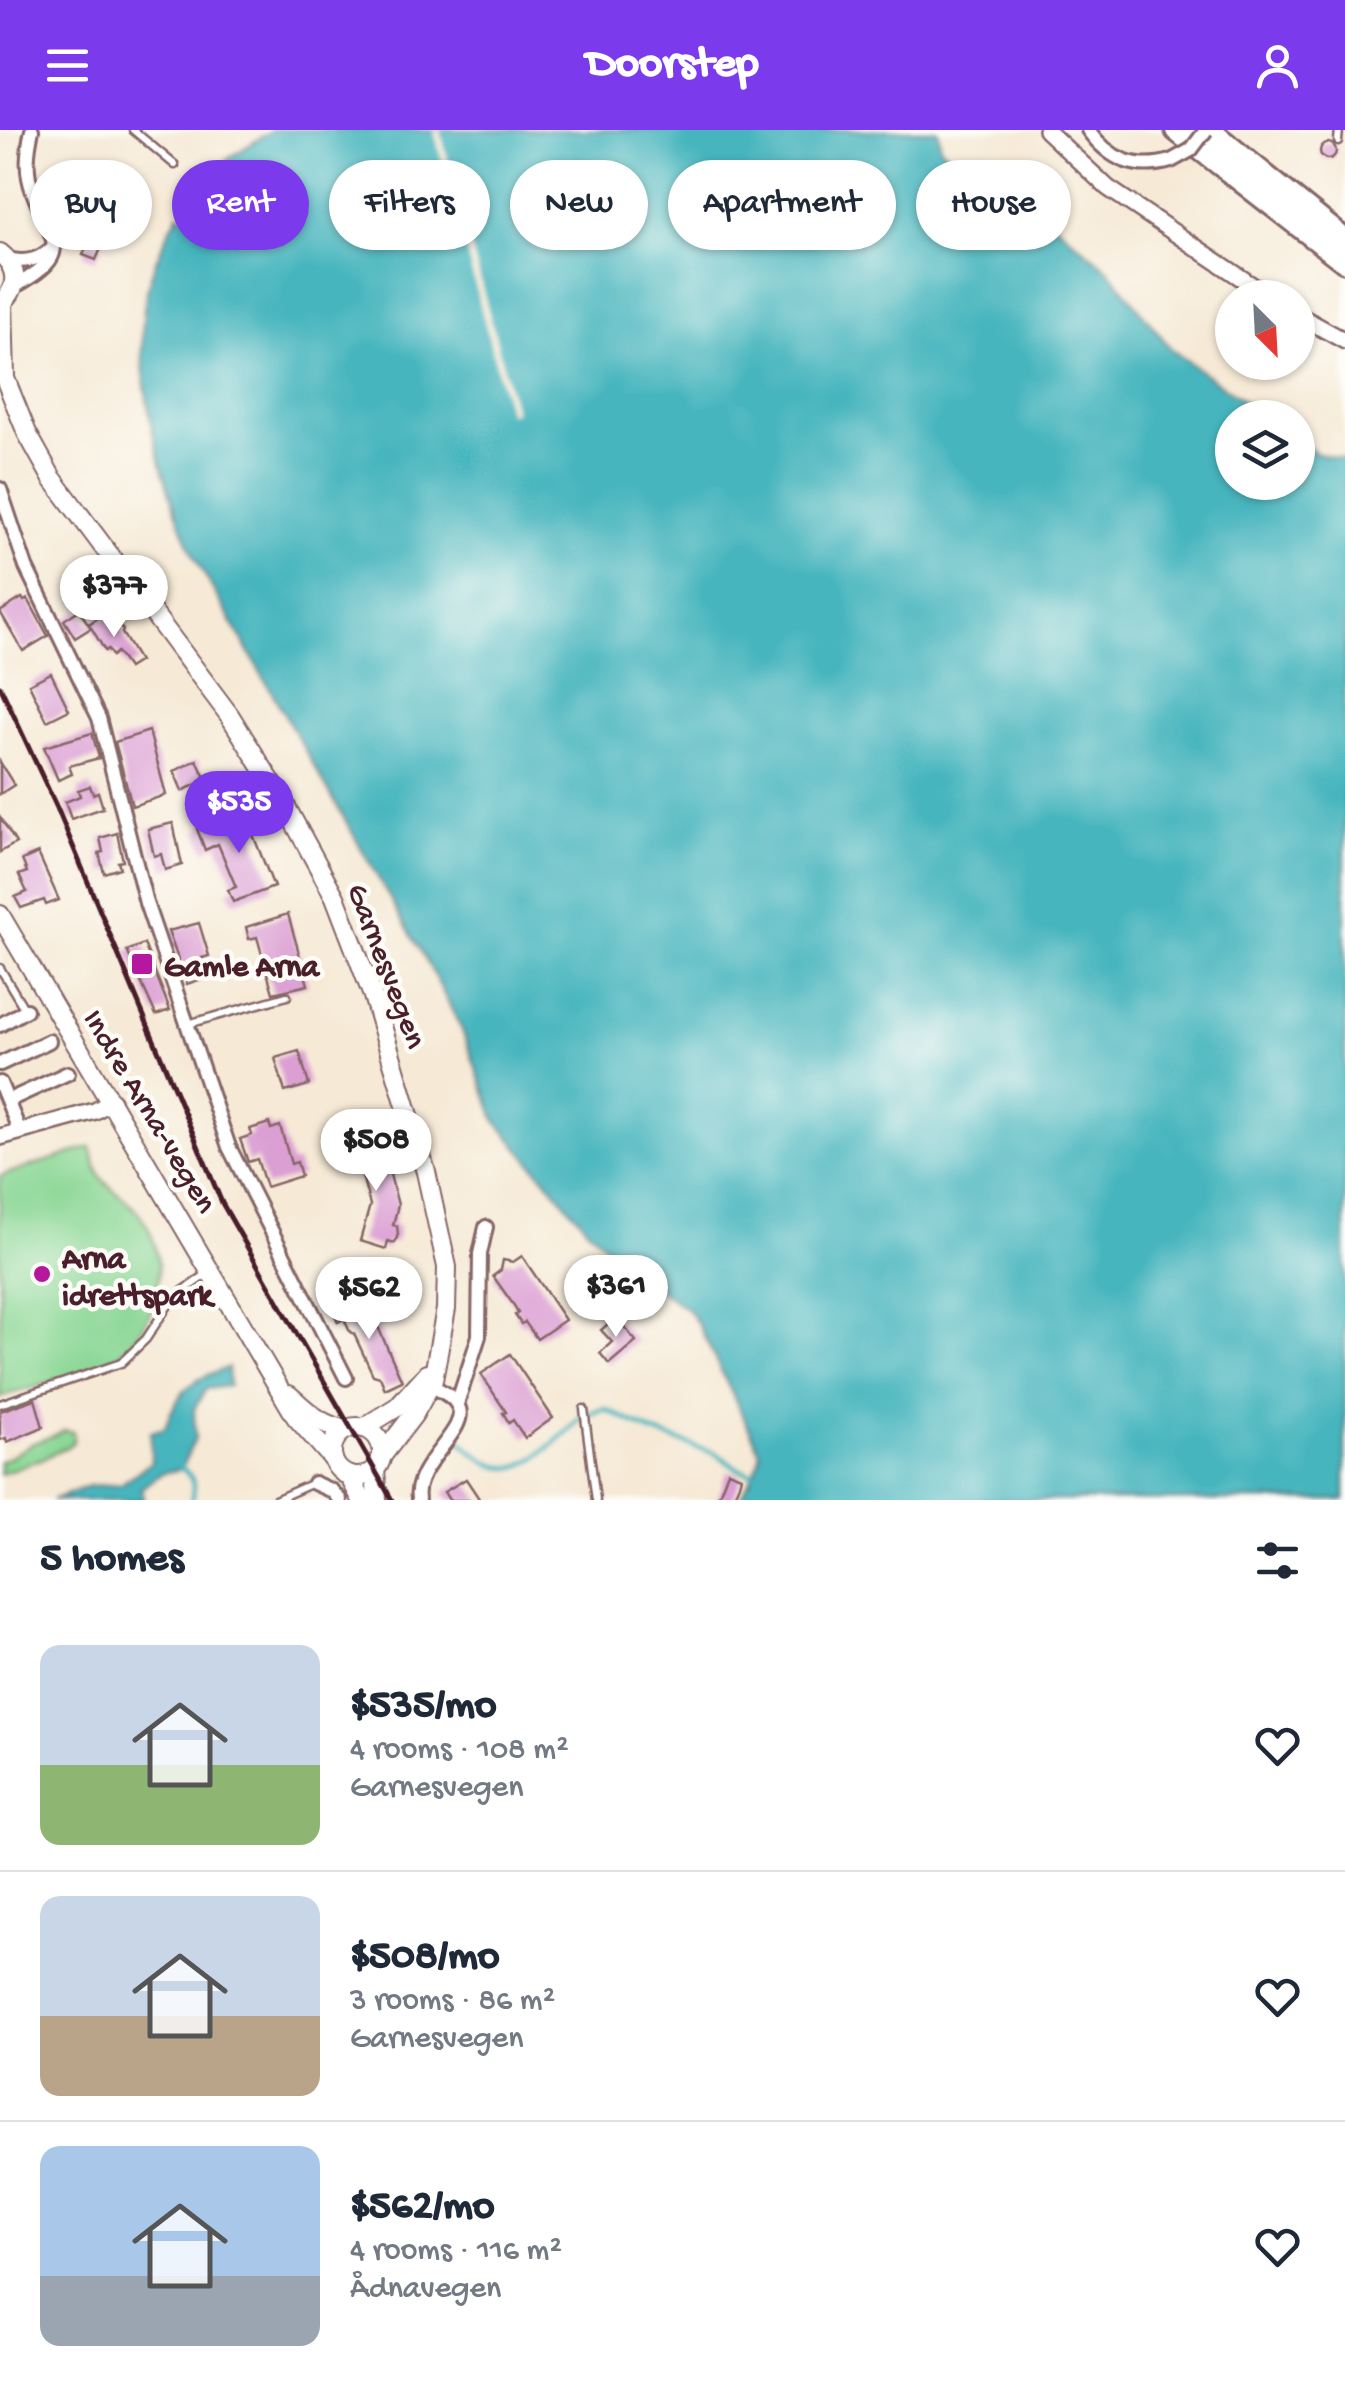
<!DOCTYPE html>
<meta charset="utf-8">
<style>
body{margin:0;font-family:"Gochi Hand",sans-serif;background:#f2f2f3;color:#1f2937;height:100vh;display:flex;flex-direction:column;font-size:38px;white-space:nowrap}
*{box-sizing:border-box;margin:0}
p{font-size:32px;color:#747a83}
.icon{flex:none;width:55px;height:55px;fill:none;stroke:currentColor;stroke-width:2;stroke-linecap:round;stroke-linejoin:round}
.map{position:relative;height:1370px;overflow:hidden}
.panel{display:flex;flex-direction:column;background:#fff;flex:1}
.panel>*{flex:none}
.hud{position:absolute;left:30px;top:30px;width:1285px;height:90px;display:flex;gap:20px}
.needle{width:65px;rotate:156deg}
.tools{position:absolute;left:1215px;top:150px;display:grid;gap:20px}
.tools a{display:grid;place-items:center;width:100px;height:100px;border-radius:50%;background:#fff;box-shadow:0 2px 8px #0004;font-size:50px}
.price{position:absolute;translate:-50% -85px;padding:0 22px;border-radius:35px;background:#fff;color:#222;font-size:32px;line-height:65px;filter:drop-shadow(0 2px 5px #0008)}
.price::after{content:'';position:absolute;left:50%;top:60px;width:30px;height:22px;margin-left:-15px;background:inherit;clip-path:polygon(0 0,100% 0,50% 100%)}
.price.current{background:#7c3aed;color:#fff}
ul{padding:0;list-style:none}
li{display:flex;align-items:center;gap:30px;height:250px;padding:0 40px}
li+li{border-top:2px solid #e0e1e3}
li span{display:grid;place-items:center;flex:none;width:280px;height:200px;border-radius:20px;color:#555}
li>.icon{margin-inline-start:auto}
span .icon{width:120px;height:120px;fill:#fffc;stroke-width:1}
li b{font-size:42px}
h2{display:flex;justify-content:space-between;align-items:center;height:120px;padding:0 40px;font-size:42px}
.chip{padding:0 35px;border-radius:45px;background:#fff;box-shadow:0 2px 8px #0004;font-size:35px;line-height:90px}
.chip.current{background:#7c3aed;color:#fff}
header{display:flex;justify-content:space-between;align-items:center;height:130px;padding:0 40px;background:#7c3aed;color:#fff;font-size:45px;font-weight:700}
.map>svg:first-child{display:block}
</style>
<header><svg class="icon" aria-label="menu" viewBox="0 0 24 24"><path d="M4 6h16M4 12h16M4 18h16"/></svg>Doorstep<svg class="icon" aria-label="person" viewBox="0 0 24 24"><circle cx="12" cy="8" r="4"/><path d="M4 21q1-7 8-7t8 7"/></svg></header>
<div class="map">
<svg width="1345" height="1370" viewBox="0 0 1345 1370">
<rect width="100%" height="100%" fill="#fdfcf7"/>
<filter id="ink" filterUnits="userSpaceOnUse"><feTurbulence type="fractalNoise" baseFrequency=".01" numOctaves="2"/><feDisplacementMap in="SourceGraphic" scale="20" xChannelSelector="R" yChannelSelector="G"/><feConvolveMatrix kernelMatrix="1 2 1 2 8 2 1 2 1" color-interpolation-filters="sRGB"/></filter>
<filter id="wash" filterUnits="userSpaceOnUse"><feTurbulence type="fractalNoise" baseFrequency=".0048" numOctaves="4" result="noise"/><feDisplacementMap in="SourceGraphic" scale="40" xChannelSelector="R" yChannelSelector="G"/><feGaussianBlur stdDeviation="2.25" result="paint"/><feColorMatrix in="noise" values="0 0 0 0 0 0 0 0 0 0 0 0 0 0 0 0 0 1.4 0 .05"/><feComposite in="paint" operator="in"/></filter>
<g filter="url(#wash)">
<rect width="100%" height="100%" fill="#f6e9d5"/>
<g fill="#8bd795" stroke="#6a7b60" stroke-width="2.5">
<path d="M91 1017C94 1028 97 1045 105 1052 122 1069 135 1073 147 1096 173 1144 153 1210 103 1234 71 1249 33 1257 0 1267V1046Z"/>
<path d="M64 1300 73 1302V1312C61 1324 19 1336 0 1344V1331C14 1327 19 1320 31 1314 43 1309 53 1307 64 1300Z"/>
</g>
<g fill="#46b5be" stroke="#486a74" stroke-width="2.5">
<path d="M272 0H938L941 18 968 40 1023 67 1108 139 1172 220 1266 287 1232 288V352H1298V310L1316 323 1345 330V1370H739C747 1353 760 1341 760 1321L698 1194 688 1180 630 1139 588 1099 496 991 462 900 434 845 195 428C162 355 133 252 145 171 150 141 164 110 178 84L185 88 228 29Z"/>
<path d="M228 1238 229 1256 206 1259 194 1279 195 1308 181 1339 162 1343 141 1358 144 1370H52L89 1356 121 1354 151 1332V1302L165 1298C177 1262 192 1248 228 1238Z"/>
</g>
<polygon fill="#f6e9d5" points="434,0 440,0 515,281 509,283"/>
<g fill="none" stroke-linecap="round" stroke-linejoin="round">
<g stroke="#46b5be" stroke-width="5">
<path d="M462 1312C506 1354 524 1339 565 1304 571 1299 576 1291 582 1287 588 1283 598 1281 605 1279L652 1302 717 1324 738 1339 754 1345"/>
<path d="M181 1337C194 1348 195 1354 192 1370"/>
</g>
</g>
<g id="blocks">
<g fill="#dc9fd4">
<circle cx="1328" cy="21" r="8"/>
<polygon points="89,111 102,116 96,130 83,125"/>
<polygon points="22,468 24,471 28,469 48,506 23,521 0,482"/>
<polygon points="79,480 91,498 75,508 64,490"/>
<polygon points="101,486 104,490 111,486 123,500 122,503 139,531 128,538 117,522 112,526 108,519 105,521 89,494"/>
<polygon points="51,543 69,580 47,591 29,554"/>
<polygon points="149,601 166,665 132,676 115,612"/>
<polygon points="92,603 99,628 69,636 72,644 58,650 44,617"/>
<polygon points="197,630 206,650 182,661 174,641"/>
<polygon points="0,632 14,655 0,664"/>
<polygon points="90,656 93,664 98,662 103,678 71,689 65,672 80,666 78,660"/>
<polygon points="245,685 274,757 233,772 228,760 236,757 218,714 205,720 197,699 221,689 223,694"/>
<polygon points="0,687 16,713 0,722"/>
<polygon points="173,693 182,735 165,740 161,724 154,726 148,699"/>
<polygon points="117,703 123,731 118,732 120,738 104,743 99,723 103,722 100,708"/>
<polygon points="38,723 59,770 46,775 44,770 21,778 15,767 27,762 19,745 27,742 22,730"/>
<polygon points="288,784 308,855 273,863 257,807 249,809 246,797"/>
<polygon points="199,793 209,826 202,828 204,837 199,839 202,849 187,854 168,801"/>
<polygon points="144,814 170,880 156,885 127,821"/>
<polygon points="299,921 309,955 285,962 275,928"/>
<polygon points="269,993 271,999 280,996 291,1034 297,1032 301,1046 266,1057 257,1029 248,1032 240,1009 252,1005 250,999"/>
<polygon points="371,1011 374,1021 383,1018 398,1075 393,1095 397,1096 398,1104 395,1113 388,1111 386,1119 360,1111 370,1075 360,1039 342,1028 348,1017"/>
<polygon points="522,1126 565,1190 537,1209 525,1192 521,1194 515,1185 518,1183 515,1177 493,1146 501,1140 503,1130 513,1132"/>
<polygon points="359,1168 370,1192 375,1190 402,1251 385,1259 380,1247 373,1245 354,1204 350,1202 344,1189 338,1192 332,1179"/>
<polygon points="616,1187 636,1211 609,1234 600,1223 612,1212 601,1200"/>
<polygon points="510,1224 553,1288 525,1308 513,1290 509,1293 503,1283 506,1282 481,1244"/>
<polygon points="35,1269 43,1297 7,1312 6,1308 0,1310 0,1281"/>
<polygon points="728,1341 741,1346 739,1354 732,1370 717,1370"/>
<polygon points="466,1349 480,1370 449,1370 444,1362"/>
</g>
</g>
</g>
<g filter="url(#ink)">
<use href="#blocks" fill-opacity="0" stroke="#866666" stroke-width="2.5"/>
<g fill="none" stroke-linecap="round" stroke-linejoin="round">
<g stroke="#866666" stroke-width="11">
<g id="service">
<polyline points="133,0 175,35"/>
<polyline points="1338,11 1339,0"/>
<polyline points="0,838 25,880"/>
<polyline points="188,894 287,866"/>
<polyline points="0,1274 121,1233 146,1209 173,1168 207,1144"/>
<polyline points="584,1279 596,1370"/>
<polyline points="275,1370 313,1353"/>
</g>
</g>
<g stroke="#866666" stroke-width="18">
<g id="minor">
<path d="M1088 0C1110 30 1135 41 1171 31"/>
<path d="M8 129C27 134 41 129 54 116"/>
<path d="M14 157C76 122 52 114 33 62 25 41 27 22 32 0"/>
<polyline points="0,359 26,437 99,588 146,773 229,1017 346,1248"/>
<polyline points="0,895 26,880"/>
<polyline points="0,934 49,911"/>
<polyline points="0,953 20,1002"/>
<polyline points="9,970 68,943"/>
<polyline points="457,1274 479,1206 480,1124 486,1097"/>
<polyline points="314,1353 332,1361 340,1370"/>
<path d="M418 1370C412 1334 471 1300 458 1276 453 1264 435 1259 425 1252"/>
</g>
</g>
<g stroke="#866666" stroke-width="20">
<g id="tertiary">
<polyline points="1046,0 1108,58 1271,168"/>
<polyline points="1298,185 1345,211"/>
<polyline points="0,1007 95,981 112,971"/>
</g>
</g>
<g stroke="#866666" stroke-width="22">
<g id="secondary">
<path d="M0 123C19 138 19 159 0 174"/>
<polyline points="3,172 5,248"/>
<polyline points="0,236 27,303 52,348 230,586 280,666 335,767 373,866 426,1042 447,1137 446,1179 433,1250 414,1284 381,1327"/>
<polyline points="0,785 296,1287 333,1329"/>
<path d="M289 1265C306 1280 323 1298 347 1299"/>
<circle cx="357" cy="1322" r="25"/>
<polyline points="363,1298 397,1277 427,1244"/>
<polyline points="375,1339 377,1370"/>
<polyline points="349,1346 362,1370"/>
</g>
</g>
<g stroke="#866666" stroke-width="28">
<g id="trunk">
<polyline points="1177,0 1345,131"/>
<polyline points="1208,0 1345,111"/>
</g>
</g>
<use href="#service" stroke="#fff" stroke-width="6"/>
<use href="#minor" stroke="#fff" stroke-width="12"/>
<use href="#tertiary" stroke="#fff" stroke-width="15"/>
<use href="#secondary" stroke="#fff" stroke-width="18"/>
<use href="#trunk" stroke="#fff" stroke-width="22"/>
<polyline stroke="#4a1f2b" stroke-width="5" points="0,556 57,678 222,1073 392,1370"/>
<g stroke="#866666" stroke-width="18" stroke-linecap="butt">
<polyline id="minor-bridge" points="1171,31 1191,20 1206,0"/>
</g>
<use href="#minor-bridge" stroke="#fff" stroke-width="12"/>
</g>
</g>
<g fill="#b5179e" stroke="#fdfcf7" stroke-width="4">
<rect x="130" y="822" width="24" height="24" rx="5"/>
<circle cx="42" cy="1144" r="10"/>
</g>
<g text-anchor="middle" stroke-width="9" stroke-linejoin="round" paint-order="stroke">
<g font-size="32" font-weight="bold" fill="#4a1f2b" stroke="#fdfcf7" text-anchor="start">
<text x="164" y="845">Gamle Arna</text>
<text x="62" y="1137">Arna<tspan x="62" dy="37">idrettspark</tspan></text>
</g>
<g font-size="32" fill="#4a1f2b" stroke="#fdfcf7">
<text transform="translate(389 835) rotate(69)" y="11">Garnesvegen</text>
<text transform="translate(152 980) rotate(59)" y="11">Indre Arna-vegen</text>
</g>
</g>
</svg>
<div class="tools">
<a><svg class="needle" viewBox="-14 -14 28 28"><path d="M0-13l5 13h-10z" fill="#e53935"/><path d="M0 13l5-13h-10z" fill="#747a83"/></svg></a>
<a><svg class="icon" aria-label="layers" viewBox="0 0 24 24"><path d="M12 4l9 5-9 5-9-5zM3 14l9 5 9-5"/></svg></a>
</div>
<b class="price" style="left:114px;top:510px">$377</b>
<b class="price current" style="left:239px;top:726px">$535</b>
<b class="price" style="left:376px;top:1064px">$508</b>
<b class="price" style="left:616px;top:1210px">$361</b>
<b class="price" style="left:369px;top:1212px">$562</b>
<div class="hud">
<a class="chip">Buy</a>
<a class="chip current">Rent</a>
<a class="chip">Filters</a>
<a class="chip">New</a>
<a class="chip">Apartment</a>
<a class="chip">House</a>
</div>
</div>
<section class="panel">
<h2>5 homes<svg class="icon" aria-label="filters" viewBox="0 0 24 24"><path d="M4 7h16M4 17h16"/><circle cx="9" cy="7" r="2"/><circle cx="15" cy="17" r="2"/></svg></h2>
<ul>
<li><span style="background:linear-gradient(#c9d6e8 60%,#8fb573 0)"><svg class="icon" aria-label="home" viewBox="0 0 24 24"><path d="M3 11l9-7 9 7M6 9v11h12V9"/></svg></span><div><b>$535/mo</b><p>4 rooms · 108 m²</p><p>Garnesvegen</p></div><svg class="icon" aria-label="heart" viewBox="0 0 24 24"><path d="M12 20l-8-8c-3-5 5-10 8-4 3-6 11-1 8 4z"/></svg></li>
<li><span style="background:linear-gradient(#c9d6e8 60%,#b9a48a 0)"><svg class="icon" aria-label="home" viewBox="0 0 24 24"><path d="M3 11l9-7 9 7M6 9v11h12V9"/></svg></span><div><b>$508/mo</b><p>3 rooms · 86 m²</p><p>Garnesvegen</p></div><svg class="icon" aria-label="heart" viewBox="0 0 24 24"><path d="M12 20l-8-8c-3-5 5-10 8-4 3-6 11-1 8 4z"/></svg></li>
<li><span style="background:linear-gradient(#a9c7e8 65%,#9aa5b1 0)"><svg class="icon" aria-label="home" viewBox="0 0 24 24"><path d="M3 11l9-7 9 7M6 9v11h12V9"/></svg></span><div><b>$562/mo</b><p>4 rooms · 116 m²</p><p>Ådnavegen</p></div><svg class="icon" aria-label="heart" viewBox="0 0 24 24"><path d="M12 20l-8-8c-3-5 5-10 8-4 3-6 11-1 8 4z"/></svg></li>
</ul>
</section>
